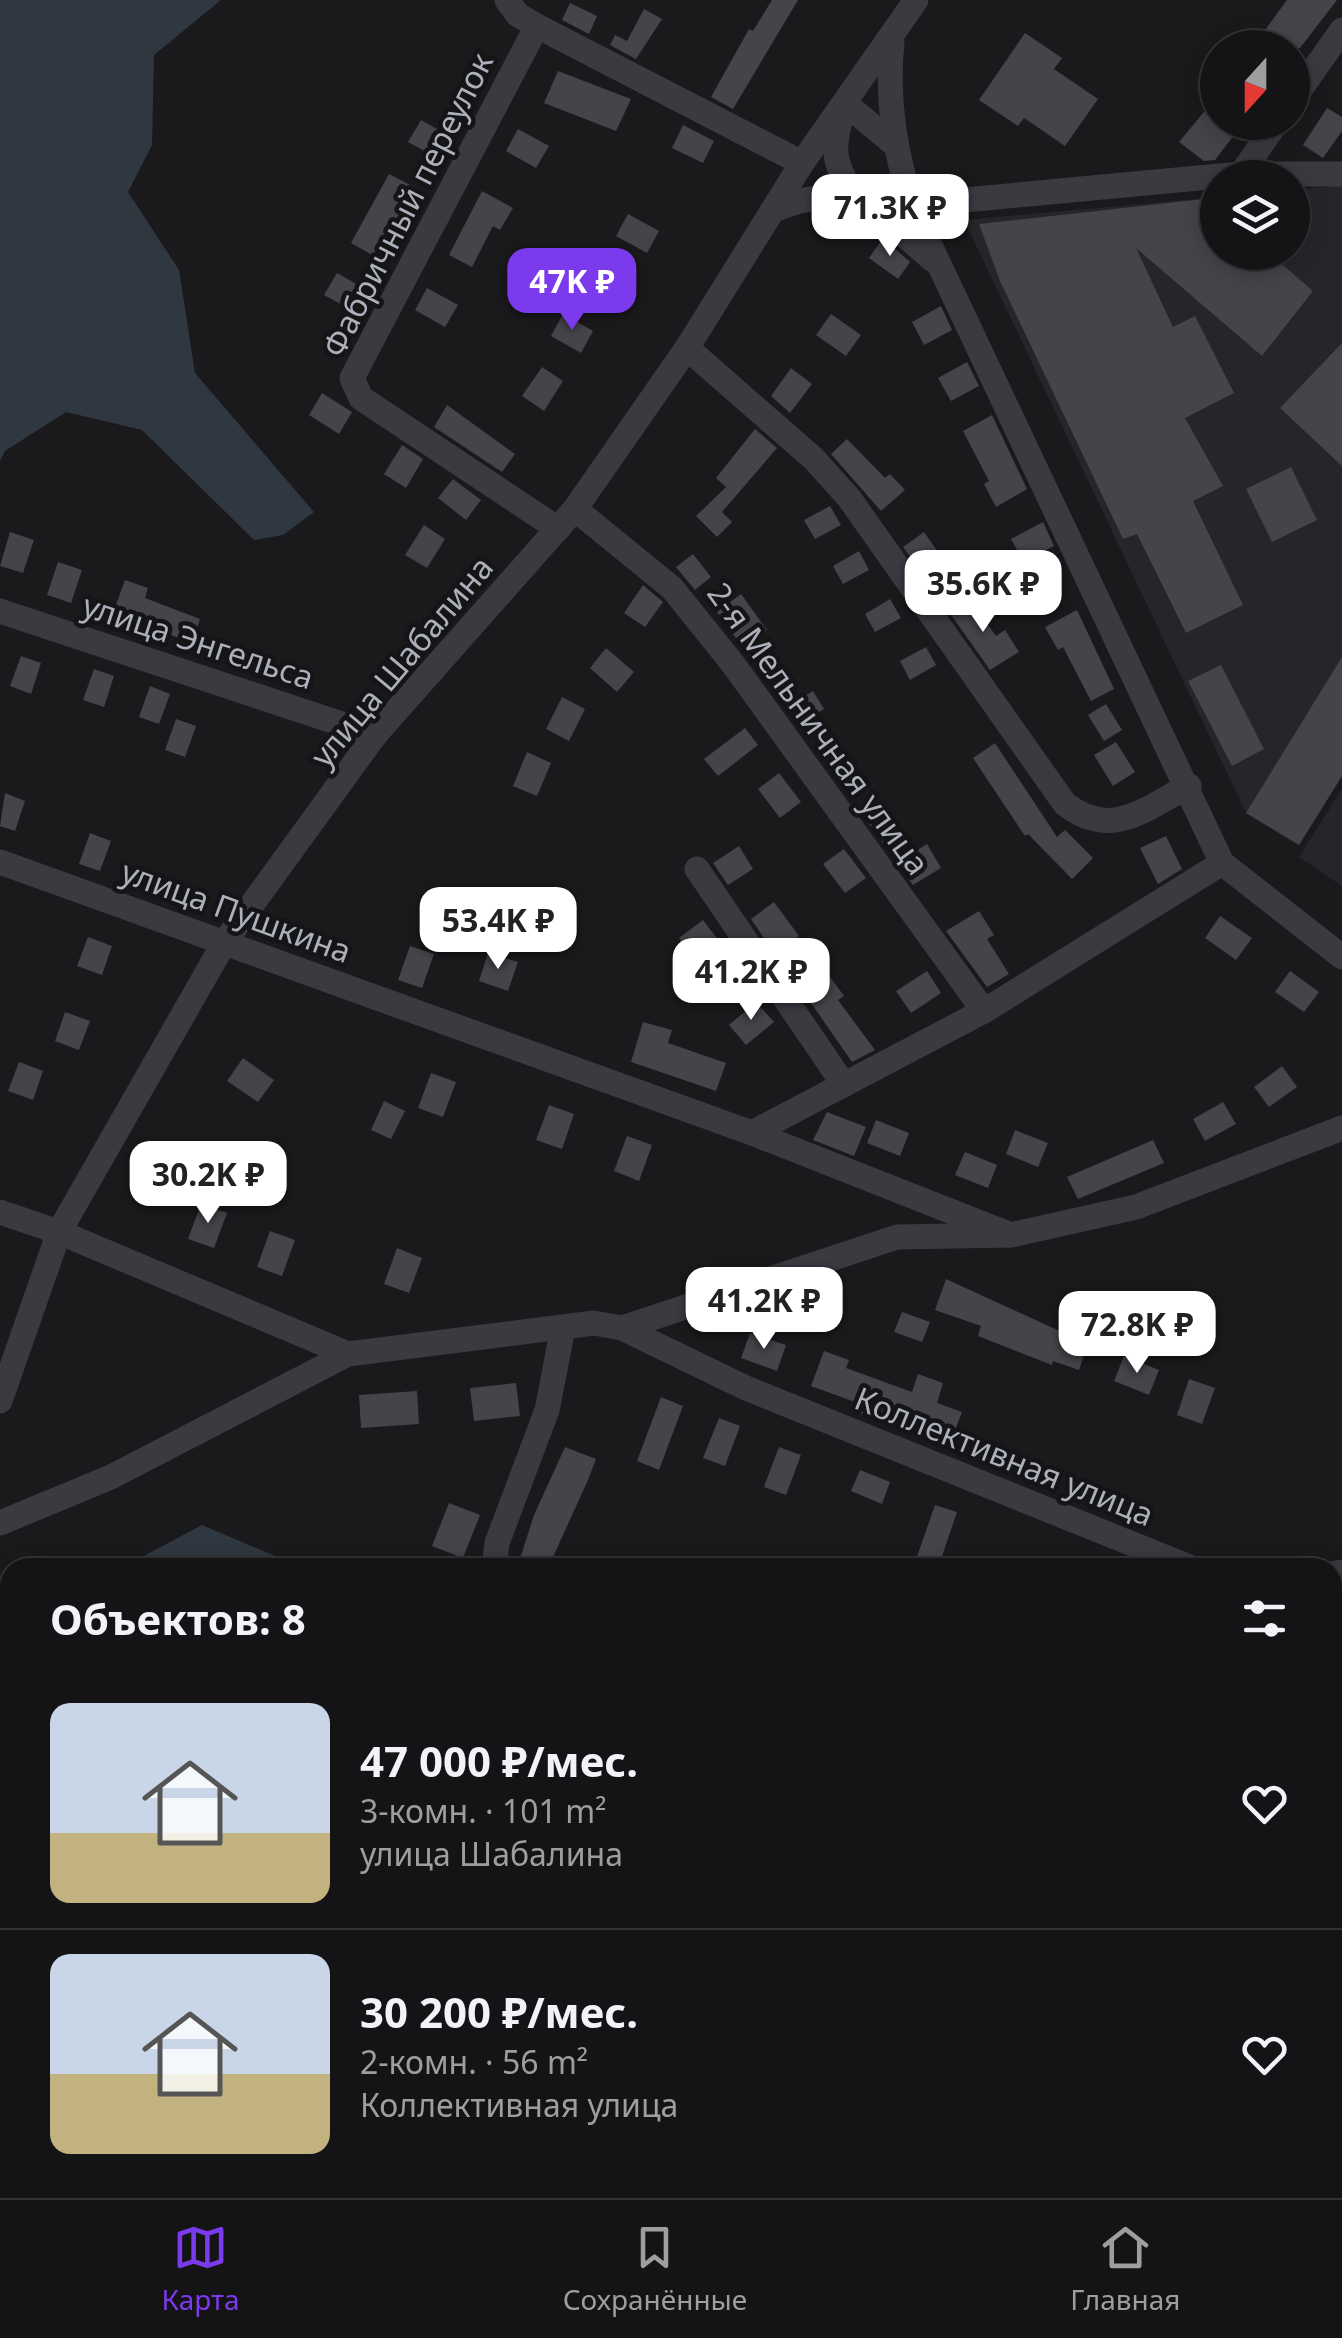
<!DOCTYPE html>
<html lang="ru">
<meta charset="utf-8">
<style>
body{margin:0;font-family:"Noto Sans",sans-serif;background:#212022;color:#f1f3f6;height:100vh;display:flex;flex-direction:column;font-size:38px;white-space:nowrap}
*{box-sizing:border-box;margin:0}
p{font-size:32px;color:#9d9ea0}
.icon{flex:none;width:55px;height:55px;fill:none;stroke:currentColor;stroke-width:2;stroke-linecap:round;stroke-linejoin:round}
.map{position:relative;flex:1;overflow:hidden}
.sheet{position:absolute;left:0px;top:1558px;width:1342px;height:642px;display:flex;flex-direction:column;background:#141315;border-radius:30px 30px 0 0;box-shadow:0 5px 25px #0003,0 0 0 2px #333234}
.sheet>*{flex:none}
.needle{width:65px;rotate:201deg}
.tools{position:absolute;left:1200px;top:30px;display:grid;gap:20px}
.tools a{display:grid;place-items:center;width:110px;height:110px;border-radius:50%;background:#141315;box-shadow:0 5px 25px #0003,0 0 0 2px #333234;font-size:50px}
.price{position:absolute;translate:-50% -85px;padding:0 22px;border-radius:20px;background:#fff;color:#222;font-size:32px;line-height:65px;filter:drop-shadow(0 2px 5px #0008)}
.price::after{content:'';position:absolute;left:50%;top:60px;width:30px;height:22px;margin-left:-15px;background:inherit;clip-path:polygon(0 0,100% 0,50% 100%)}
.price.active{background:#7c3aed;color:#fff}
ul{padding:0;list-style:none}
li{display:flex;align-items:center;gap:30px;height:250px;padding:0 50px}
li+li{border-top:2px solid #333234}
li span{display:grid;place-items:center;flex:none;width:280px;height:200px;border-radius:20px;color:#555}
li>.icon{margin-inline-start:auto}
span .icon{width:120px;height:120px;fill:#fffc;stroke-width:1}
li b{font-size:42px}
h2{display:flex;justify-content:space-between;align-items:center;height:120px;padding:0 50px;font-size:42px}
.menu{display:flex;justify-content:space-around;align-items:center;height:140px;border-top:2px solid #333234;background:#141315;font-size:28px;color:#9d9ea0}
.menu a{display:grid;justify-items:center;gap:5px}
.menu .active{color:#7c3aed}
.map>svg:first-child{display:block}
</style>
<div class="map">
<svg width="1342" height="2198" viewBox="0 0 1342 2198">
<rect width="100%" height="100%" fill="#1a191c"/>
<g fill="#262529">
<polygon points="1342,185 1342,776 1299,845 1246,813 964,220 1217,197 1218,252 1292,252 1293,190"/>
<polygon points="1342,789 1342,886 1299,857"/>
<polygon points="0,1760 10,1761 10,2050 0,2047"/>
<polygon points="1342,1839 1342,2012 1332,2011 1333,1848"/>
<polygon points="19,2190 163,2190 125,2198 86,2198 82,2190 17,2196"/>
<polygon points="612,2190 1211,2190 1241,2198 612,2198"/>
</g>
<g fill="#2f3840">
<polygon points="0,0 221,0 154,55 152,145 128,192 179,270 195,373 314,512 283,535 254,540 142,430 66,412 5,451 0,461"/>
<polygon points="202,1525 301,1567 123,1567"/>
<polygon points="10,1628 10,1680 0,1674 0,1633"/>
<polygon points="1333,2037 1342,2037 1342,2162 1333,2166"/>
</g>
<g fill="#444449">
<polygon points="772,0 798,0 733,109 711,97 749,29 753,31"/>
<polygon points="1287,0 1337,0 1300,48 1252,48"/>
<polygon points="570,3 597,16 589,34 562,20"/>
<polygon points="644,9 662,19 636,59 610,45 615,35 627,41"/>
<polygon points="1025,33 1062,58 1054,69 1098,99 1065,146 1024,118 1018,126 979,100"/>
<polygon points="558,71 631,99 616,131 544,103"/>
<polygon points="1218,95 1218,122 1244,122 1215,160 1204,161 1179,142"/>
<polygon points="1327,108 1342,117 1342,131 1323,158 1303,145"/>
<polygon points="421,120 451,137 439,159 408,142"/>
<polygon points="683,125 714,141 703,163 672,148"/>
<polygon points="518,129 549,146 536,168 506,151"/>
<polygon points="389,174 420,190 381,260 351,243"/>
<polygon points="482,191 513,208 500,230 493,226 472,267 449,255"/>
<polygon points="1204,199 1218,210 1218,252 1268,252 1313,291 1262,356 1136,248 1173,327 1195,316 1234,393 1185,418 1223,486 1193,501 1243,605 1186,633 1137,534 1123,539 1000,281 979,224"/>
<polygon points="628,214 659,231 647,253 616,236"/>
<polygon points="883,238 910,262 898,279 869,258"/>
<polygon points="594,268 625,285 613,307 582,290"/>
<polygon points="337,273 367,290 355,312 324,295"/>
<polygon points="427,288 458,305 445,327 415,310"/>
<polygon points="941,306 952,330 924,345 912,322"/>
<polygon points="563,314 593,331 581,353 551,336"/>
<polygon points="831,314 861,335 846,356 816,335"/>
<polygon points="1342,343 1342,466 1280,408"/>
<polygon points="967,362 979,386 951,401 938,378"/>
<polygon points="542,367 563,381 544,411 522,396"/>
<polygon points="791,368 812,384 790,413 771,396"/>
<polygon points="322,393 352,412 339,434 309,415"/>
<polygon points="447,405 515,454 502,472 434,427"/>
<polygon points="992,415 1027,489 996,507 984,484 989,481 963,431"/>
<polygon points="755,429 777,448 722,512 732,522 717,537 696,516 726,487 716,478"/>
<polygon points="847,439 885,478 890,474 905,490 881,511 831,454"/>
<polygon points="402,445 423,459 406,488 384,474"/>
<polygon points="1291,467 1317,520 1272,542 1246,489"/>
<polygon points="453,479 481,500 466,520 438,498"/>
<polygon points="830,506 841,525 815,539 804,520"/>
<polygon points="1043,522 1054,546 1024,562 1011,539"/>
<polygon points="424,525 445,539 427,568 405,555"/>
<polygon points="10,532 34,540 23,573 0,566"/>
<polygon points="924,532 945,562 924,577 903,547"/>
<polygon points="859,551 869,570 843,584 833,566"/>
<polygon points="693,554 711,577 695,590 676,567"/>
<polygon points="58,562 82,570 71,603 47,595"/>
<polygon points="125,580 148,588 145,598 200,619 192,643 113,613"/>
<polygon points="643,585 663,602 645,627 624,613"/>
<polygon points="741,594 767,630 743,648 717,612"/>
<polygon points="969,598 996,636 1005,630 1019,652 990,670 949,612"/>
<polygon points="890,599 901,618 875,632 865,614"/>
<polygon points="1077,610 1114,689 1091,701 1063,647 1058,650 1045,627"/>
<polygon points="926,647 936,665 910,680 900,661"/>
<polygon points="606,648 634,672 617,692 590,668"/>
<polygon points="21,656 41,663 31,694 10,686"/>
<polygon points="1342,657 1342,776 1299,845 1246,813"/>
<polygon points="1221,665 1264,749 1232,766 1188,681"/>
<polygon points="94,669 114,676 104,707 83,700"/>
<polygon points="150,686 170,694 159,724 139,717"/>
<polygon points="813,691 824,709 799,724 788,706"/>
<polygon points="562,697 585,709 569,741 546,729"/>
<polygon points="1106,704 1122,730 1104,741 1088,715"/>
<polygon points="176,719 196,726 185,757 165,750"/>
<polygon points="745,728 758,745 718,776 704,759"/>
<polygon points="1116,742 1135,772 1113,786 1094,755"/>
<polygon points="995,743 1057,837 1065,830 1093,858 1072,879 1028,834 1025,836 973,758"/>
<polygon points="527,752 551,763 537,796 513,786"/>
<polygon points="779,773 801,802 780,818 758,789"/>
<polygon points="5,793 25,801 15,831 0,826"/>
<polygon points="883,811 911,854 927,844 941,868 913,885 867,821"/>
<polygon points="90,833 111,841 100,871 79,864"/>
<polygon points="1166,836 1182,869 1158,884 1140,848"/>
<polygon points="739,846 753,869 728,885 713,863"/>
<polygon points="844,849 866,878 845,893 823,864"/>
<polygon points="774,902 799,936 775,954 751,919"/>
<polygon points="979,911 994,935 987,939 1009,974 987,987 946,931"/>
<polygon points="1220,916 1252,938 1236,960 1205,938"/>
<polygon points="703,920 728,953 704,971 679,938"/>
<polygon points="88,937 112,946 102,975 77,966"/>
<polygon points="410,946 434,954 422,988 398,980"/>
<polygon points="488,953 518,962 508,991 479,981"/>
<polygon points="819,962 844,996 838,1000 875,1050 852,1062 795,980"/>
<polygon points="927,971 941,993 911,1013 896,991"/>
<polygon points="1290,971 1319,992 1304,1012 1275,992"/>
<polygon points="756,1002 774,1022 746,1045 729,1025"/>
<polygon points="65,1012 90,1021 79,1050 55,1041"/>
<polygon points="643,1022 672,1030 668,1043 726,1063 716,1091 631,1062"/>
<polygon points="243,1058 274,1080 258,1102 227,1081"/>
<polygon points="19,1062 43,1071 33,1100 8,1091"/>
<polygon points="1282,1066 1297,1087 1269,1107 1254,1087"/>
<polygon points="431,1073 456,1082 443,1117 418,1108"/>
<polygon points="384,1101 405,1111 391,1139 371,1130"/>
<polygon points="1223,1102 1236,1124 1205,1141 1193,1119"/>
<polygon points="549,1105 574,1114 562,1149 536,1140"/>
<polygon points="827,1112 866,1127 854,1156 813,1140"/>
<polygon points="876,1120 909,1133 900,1156 867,1143"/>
<polygon points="1015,1130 1048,1143 1038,1167 1006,1154"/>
<polygon points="627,1136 652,1145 639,1181 614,1171"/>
<polygon points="1153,1140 1164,1163 1078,1199 1067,1177"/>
<polygon points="965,1152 997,1165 988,1188 955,1175"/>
<polygon points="201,1204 227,1213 214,1248 188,1239"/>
<polygon points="270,1231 295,1240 282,1276 257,1267"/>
<polygon points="397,1248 422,1258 409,1293 384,1284"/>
<polygon points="946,1279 1088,1344 1079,1370 1053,1361 1052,1365 978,1336 981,1326 935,1310"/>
<polygon points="902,1312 930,1322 922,1342 894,1332"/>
<polygon points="750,1333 786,1345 777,1371 741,1358"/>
<polygon points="824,1351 849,1360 846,1368 912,1392 918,1374 943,1383 937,1403 962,1412 951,1441 888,1415 885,1422 860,1413 863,1405 811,1386"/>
<polygon points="1124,1356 1159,1370 1149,1395 1114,1381"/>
<polygon points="1189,1379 1215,1388 1202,1424 1177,1415"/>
<polygon points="516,1383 520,1416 474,1421 470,1388"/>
<polygon points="417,1391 419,1424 361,1428 359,1395"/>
<polygon points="661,1397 683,1406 659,1470 637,1461"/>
<polygon points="719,1418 740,1426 725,1466 703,1458"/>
<polygon points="565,1447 596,1459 588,1480 548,1568 517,1568 534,1515"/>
<polygon points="779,1447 801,1455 786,1495 764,1487"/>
<polygon points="860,1470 890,1482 882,1504 851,1491"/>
<polygon points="449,1503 480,1515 463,1558 432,1546"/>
<polygon points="935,1505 957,1512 938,1568 913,1568"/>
</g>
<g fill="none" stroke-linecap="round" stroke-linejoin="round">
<g stroke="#3a3b41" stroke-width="25">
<polyline points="507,0 518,15 537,26 352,378 361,398 558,529"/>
<polyline points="537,26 802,163"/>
<path d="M892 42C886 101 895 148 911 205L1222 863 1342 957"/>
<polyline points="1292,101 1342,30"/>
<path d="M894 144 846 104C830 147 832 161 856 200L879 201 904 179"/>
<polyline points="1241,174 1342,174"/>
<polyline points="911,205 1241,174 1277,122"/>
<path d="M772 211C849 177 877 212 933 260"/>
<path d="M687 348 814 459 849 498 1065 804C1112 840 1144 809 1189 786"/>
<polyline points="575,509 672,588 733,664 984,1011"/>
<polyline points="0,611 375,735"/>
<polyline points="0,862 752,1133 1011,1235"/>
<polyline points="697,869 844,1085"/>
<polyline points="752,1133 984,1011 1222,863"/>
<polyline points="0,1212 59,1232 348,1354 594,1323 622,1328 746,1388 1192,1568"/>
<polyline points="622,1328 897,1237 1011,1235 1136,1207 1342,1128"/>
<polyline points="0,1401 59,1232 224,943 375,735 575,509 687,348 802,163 916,0"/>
<polyline points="0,1523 111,1477 348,1354"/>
<polyline points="501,1568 495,1560 497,1543 547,1410 563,1328"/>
<polyline points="1332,1574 1342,1572"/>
</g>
<g stroke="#4d4f56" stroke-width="10">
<g id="rail">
<polyline points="1332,1777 1342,1767"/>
<polyline points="1332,1866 1342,1861"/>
<polyline points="1332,1899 1342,1899"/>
<polyline points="574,2190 723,2198"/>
<polyline points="331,2192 433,2190"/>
<polyline points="172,2198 208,2190"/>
<polyline points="263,2198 342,2191"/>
</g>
</g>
<use href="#rail" stroke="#151417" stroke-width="6" stroke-dasharray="19" stroke-linecap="butt"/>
</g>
<g text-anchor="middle" stroke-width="9" stroke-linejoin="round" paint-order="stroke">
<g font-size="32" fill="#acb0bb" stroke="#151417">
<text transform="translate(408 205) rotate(-63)" y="11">Фабричный переулок</text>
<text transform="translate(198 642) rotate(18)" y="11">улица Энгельса</text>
<text transform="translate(402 662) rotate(-50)" y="11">улица Шабалина</text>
<text transform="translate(818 729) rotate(54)" y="11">2-я Мельничная улица</text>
<text transform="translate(236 912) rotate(20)" y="11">улица Пушкина</text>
<text transform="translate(1004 1457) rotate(22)" y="11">Коллективная улица</text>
</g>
</g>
</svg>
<div class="tools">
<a><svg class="needle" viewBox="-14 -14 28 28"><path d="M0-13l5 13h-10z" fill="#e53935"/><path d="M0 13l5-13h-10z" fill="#9d9ea0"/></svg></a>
<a><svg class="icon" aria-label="layers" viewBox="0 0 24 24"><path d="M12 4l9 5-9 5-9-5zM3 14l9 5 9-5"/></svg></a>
</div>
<b class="price" style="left:890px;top:259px">71.3K ₽</b>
<b class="price active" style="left:572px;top:333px">47K ₽</b>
<b class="price" style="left:983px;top:635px">35.6K ₽</b>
<b class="price" style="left:498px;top:972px">53.4K ₽</b>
<b class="price" style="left:751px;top:1023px">41.2K ₽</b>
<b class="price" style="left:208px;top:1226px">30.2K ₽</b>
<b class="price" style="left:764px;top:1352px">41.2K ₽</b>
<b class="price" style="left:1137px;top:1376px">72.8K ₽</b>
<section class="sheet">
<h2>Объектов: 8<svg class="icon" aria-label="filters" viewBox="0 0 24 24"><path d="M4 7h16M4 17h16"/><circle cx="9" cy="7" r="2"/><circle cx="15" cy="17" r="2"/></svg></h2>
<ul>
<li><span style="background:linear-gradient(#c9d6e8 65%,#c2b280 0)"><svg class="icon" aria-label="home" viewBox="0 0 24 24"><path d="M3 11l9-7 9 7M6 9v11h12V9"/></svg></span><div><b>47 000 ₽/мес.</b><p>3-комн. · 101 m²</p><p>улица Шабалина</p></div><svg class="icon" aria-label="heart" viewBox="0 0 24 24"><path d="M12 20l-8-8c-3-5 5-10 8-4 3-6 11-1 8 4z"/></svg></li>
<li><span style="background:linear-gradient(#c9d6e8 60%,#c2b280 0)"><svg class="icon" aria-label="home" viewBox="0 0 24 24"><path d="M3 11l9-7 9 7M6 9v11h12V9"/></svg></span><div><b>30 200 ₽/мес.</b><p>2-комн. · 56 m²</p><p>Коллективная улица</p></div><svg class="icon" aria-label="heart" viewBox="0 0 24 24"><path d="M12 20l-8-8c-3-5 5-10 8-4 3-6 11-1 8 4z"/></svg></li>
</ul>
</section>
</div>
<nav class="menu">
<a class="active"><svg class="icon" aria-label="map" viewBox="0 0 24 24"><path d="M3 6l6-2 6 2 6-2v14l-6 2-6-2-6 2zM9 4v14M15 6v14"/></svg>Карта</a>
<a><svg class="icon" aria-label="saved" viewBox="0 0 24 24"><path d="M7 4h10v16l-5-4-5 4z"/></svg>Сохранённые</a>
<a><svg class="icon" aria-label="home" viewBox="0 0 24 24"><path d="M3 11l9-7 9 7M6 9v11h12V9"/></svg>Главная</a>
</nav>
